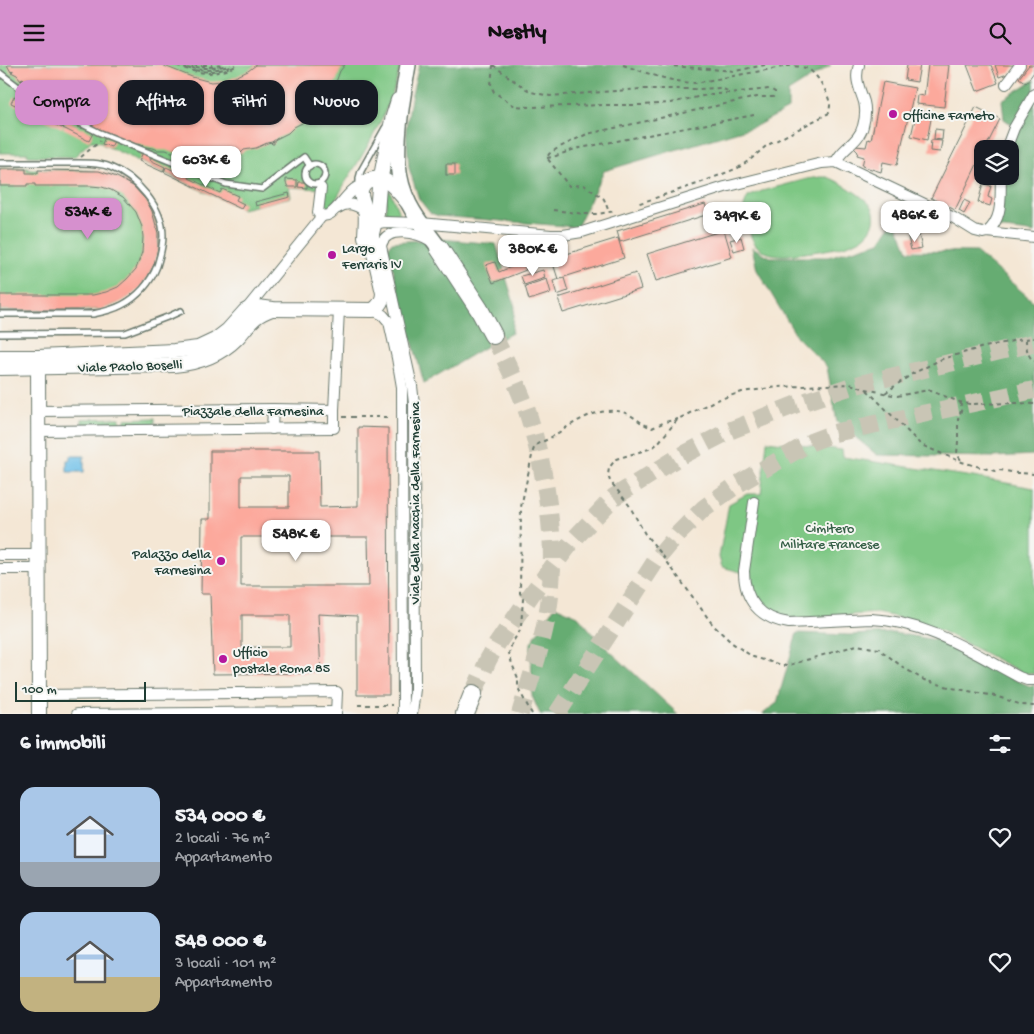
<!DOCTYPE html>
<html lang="it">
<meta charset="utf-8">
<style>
body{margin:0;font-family:"Gochi Hand",sans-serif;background:#20242c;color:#f1f3f6;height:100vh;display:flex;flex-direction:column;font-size:19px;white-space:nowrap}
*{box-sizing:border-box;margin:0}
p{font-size:16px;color:#9ea1a6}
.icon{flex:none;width:28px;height:28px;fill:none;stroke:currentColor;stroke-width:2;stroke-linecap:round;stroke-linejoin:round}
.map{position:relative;height:649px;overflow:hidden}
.drawer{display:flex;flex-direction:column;background:#171b24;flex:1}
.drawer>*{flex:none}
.top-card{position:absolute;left:15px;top:15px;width:500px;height:45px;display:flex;gap:10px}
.buttons{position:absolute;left:974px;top:75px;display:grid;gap:10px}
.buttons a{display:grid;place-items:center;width:45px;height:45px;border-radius:10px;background:#171b24;box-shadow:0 1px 4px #0004;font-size:25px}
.scale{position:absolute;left:15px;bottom:12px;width:131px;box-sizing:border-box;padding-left:5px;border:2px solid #1f3d34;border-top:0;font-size:14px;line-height:18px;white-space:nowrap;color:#1f3d34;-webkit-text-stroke:4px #f6f6f2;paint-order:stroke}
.price{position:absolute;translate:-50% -42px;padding:0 11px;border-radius:10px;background:#fff;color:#222;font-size:16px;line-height:32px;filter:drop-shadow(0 1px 2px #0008)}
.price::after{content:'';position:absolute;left:50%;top:30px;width:15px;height:11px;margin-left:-8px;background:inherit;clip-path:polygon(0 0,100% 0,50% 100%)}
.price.on{background:#d690ce;color:#111}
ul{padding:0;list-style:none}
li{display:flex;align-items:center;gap:15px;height:125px;padding:0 20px}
li span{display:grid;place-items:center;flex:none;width:140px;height:100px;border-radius:15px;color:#555}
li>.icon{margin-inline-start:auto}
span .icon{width:60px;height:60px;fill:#fffc;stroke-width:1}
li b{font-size:21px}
h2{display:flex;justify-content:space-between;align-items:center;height:60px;padding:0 20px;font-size:21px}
.chip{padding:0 18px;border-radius:15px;background:#171b24;box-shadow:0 1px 4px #0004;font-size:18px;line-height:45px}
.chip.on{background:#d690ce;color:#111}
header{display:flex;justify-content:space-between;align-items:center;height:65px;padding:0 20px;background:#d690ce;color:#111;font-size:22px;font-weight:700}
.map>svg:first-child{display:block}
</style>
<header><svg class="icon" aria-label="menu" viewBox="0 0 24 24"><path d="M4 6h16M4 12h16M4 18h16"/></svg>Nestly<svg class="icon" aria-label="search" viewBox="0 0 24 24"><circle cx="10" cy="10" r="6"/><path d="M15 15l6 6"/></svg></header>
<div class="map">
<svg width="1034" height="649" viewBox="0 0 1034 649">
<rect width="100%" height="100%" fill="#f6f6f2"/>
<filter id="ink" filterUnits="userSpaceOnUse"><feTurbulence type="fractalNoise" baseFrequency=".02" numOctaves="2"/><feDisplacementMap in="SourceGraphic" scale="10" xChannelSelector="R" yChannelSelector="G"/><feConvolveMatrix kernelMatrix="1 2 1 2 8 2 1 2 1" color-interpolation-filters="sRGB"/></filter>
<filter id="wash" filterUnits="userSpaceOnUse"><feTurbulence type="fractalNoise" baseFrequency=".0096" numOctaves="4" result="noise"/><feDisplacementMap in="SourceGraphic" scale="20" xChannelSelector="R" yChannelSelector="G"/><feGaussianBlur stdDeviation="1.12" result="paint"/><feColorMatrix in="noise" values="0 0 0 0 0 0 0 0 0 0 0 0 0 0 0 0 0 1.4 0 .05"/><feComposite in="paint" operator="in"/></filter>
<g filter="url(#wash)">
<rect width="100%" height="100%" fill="#f4e7d5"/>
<g fill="#7ec784" stroke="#4e825c">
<path d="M0 0H401C397 13 394 27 388 40 376 68 361 93 345 118 340 127 334 141 325 145L323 144 324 124 289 122 291 132 242 144 102 79 103 77 91 76 74 92 28 91V88H0Z"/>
<path d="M0 103H28V105C56 105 96 101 122 114 175 141 168 219 113 240 97 247 78 245 61 245 41 245 20 245 0 245Z"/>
<path d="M820 112C821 112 826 112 827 112 838 115 866 133 872 142 877 151 874 163 866 170 851 184 810 187 789 190 777 191 760 189 754 177 751 173 750 167 748 162 743 150 741 145 748 132L762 126 807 114Z"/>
<polygon points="386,126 390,126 400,151 394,151 386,147"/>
<polygon points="120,353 120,359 82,359 82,354"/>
<polygon points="155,353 155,359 125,359 125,354"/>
<polygon points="767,376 842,385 843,392 973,412 1034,423 1034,609 1023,608 946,568 918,556 876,548 795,554 777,550 768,546 759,538 750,522 748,509 722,502 719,492 729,439 747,429 761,429"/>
</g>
<g fill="#66ac72" stroke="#427453">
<polygon points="419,0 831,0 788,27 788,44 756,61 604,106 577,162 439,151 430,148 419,134 409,103 406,64 411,34"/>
<polygon points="1034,15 1034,168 1022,166 995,163 1004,111 1010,111 1010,84 1017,63 1004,54 1002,35"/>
<polygon points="895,154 908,186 976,187 1034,237 1034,390 994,392 877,390 837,357 827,302 797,272 757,205 752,182 770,192 828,192 880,177"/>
<polygon points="440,174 496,179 515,242 512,268 487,281 424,318 400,232 388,183 392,177"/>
<polygon points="555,541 578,551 600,577 678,649 540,649 532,631 531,578"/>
<polygon points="797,568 849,570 894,568 948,577 1009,612 1030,621 1034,620 1034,649 763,649 777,638"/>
</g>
<polygon fill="#6dc0e9" stroke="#467e8e" points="70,391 84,391 84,407 67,407 67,395 70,395"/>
<g id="blocks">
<g fill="#fca99c" fill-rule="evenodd">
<polygon points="7,0 162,0 192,12 211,17 225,16 233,13 248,6 256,0 345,0 340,6 336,17 330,24 327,32 322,35 315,45 305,54 302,58 294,62 288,68 276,74 272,77 274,76 274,79 272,79 271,78 272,77 267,78 256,83 244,85 241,88 233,87 226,89 218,89 211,91 204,89 184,89 178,87 171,87 166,85 158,85 153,83 146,82 139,79 135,80 130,77 112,72 70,52 66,48 50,39 46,35 40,32 42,30 41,29 40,32 36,27 30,24 27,20 21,15 24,14 22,13 21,15 17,10 11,7 13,6 13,5 11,7"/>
<polygon points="907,0 920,0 917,17 905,15"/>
<polygon points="928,0 949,0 944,42 916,39 917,30 924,31"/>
<polygon points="967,0 991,0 998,18 977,26"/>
<polygon points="995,0 1016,0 1010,8 999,12"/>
<polygon points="1029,0 1034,0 1034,7 1026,18 1019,13"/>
<polygon points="883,17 915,23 897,100 883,97 881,107 862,101 864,92 857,90 858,87 854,83 855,81 866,82 868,74 871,75"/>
<polygon points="14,32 22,35 21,38 45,49 43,53 11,38"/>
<polygon points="976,42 1000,54 985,84 982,84 982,89 955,145 931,133"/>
<polygon points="917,45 932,49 927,75 911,71"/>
<polygon points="46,49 64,58 62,63 43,54"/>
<polygon points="67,55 78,61 77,62 82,64 82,63 93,68 89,76 63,63"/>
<polygon points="935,64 943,65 942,75 934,74"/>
<polygon points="105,72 114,76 111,82 102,79"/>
<polygon points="931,75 942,76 940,87 930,86"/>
<polygon points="143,87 152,91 150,95 165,102 163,107 139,96"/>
<rect x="446" y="99" width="9" height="11"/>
<polygon points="166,102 177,107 179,104 190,110 189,113 220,128 222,124 238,131 236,135 244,139 241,144 164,107"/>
<polygon points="0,104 26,104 26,108 38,108 38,105 99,106 117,112 133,121 146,135 152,146 158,168 158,182 155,198 148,211 140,223 129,232 121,237 103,244 84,245 0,245 0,230 93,230 106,227 118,222 127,214 136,204 142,187 143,172 142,162 136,147 123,132 111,125 102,122 91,121 35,121 35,119 27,119 27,121 0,121"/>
<polygon points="984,111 992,112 990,119 983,117"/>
<polygon points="286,114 297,115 297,122 288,122 286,118"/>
<polygon points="299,117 307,117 307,123 298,122"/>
<polygon points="983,119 991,121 988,132 992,134 990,141 978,137"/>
<polygon points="289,128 290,132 256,141 255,137"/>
<polygon points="964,135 970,138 964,149 959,146"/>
<polygon points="705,139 709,149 620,177 617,166"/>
<polygon points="724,165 732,192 656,216 647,189"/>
<polygon points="919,170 922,183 911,185 908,172"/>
<polygon points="741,172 744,183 734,186 730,175"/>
<polygon points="618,173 624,193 558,214 550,189 559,186 560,191"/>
<polygon points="495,197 499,207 523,197 526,205 493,218 486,200"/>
<polygon points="543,205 545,213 524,220 521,211"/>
<polygon points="636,208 641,224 563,248 558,233"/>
<polygon points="564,213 568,226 557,230 553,216"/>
<polygon points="547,214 551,228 529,235 525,221"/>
<path d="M358 362 388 363 389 630H357V551L318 549 321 608 213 609 210 529H201L202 454H210V386H319L320 442 358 441ZM241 411H289V442H241ZM241 472H368L369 521H241ZM242 550H290V582H242Z"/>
</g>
</g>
</g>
<g filter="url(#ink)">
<use href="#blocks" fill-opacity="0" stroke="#6a786c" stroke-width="1"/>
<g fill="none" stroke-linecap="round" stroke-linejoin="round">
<g stroke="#c9c5b5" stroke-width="18" stroke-dasharray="18 9" stroke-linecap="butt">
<path d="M493 270C505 294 517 318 526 343 532 360 536 377 540 394 551 444 556 495 548 546 542 581 530 615 520 649"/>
<polyline points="473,629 488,595 497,579 533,527 574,474 614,432 679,392 729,366 797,339 852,321 1034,278"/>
<polyline points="557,649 657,494 679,468 704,443 738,419 811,377 834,368 1034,325"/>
</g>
<g stroke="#6a786c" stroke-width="8">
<g id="lane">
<polyline points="0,8 37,36 98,67 226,119 262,124 304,92 310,101"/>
<path d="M0 98C23 98 46 98 69 98 82 98 98 97 110 102 136 112 163 142 163 171 163 182 160 191 157 201 151 217 138 232 122 240 113 245 103 247 93 249H0"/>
<circle cx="315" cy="109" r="10"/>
<polyline points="359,120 359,113 361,106 385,63"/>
<polyline points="0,269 125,268 170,251 181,246"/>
</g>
</g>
<g stroke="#6a786c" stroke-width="12">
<g id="street">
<polyline points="1006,19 1020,0"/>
<polyline points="1006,84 1014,63 1034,29"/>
<path d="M836 97C841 83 859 78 863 61 865 54 866 45 864 37 860 24 854 14 859 0"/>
<path d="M321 123 318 148C333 161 345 123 363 120"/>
<path d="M338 143C348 136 356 140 365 146"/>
<polyline points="374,161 379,158 384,157 421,158 551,170 563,170 582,167 725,122 822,98 836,97 954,153 975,166 983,168 987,167 1034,172"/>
<path d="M987 167C1004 153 1000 130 1001 111"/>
<polyline points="373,245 383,250 389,257 397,293 402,322 403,649"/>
<polyline points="245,246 322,151"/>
<polyline points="334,345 339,245"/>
<polyline points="37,346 273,344 334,345 334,363 38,366"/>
<polyline points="272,364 273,344"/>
<path d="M754 437 744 506C744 535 760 554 789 558L871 554C926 556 972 587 1019 612L1027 615H1034"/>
<polyline points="0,490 38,490"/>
<polyline points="0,504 38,504"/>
<polyline points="39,630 337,627 336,649"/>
<polyline points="77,649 336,647"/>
<path d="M412 649 415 624 414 339 412 321 381 181C385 160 418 167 431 176"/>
</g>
</g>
<g stroke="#6a786c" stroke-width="16">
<g id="secondary">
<path d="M365 172C365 163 367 153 365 144 364 138 360 131 361 125 362 121 365 117 368 116 386 107 397 126 407 137"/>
<path d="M0 292H38L174 286 198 283 215 275 228 265 245 246 251 243 258 242 273 244 373 245C379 241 383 236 383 228L373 184 372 169 377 148 379 122 389 69 393 51 398 35"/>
<polyline points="38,292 39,649"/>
<path d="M0 303 174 300C197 298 220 290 237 273 250 259 252 251 272 244"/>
</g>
</g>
<g stroke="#6a786c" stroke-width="18">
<path id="primary" d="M408 0C403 30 396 68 398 99 399 112 403 127 409 139 417 155 429 169 439 183"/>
</g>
<g stroke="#6a786c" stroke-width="20">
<g id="highway">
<polyline points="439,183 479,244 493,270"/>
<polyline points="465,649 473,629"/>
</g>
</g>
<g stroke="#6a786c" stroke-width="2" stroke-dasharray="4 4" stroke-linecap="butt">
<path d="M177 0C197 10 218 11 238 0"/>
<path d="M180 0C198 9 217 8 235 0"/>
<path d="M184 0C200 7 216 6 231 0"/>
<path d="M188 0C201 4 214 4 227 0"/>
<polyline points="193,0 209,2 222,0"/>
<polyline points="203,0 212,0"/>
<polyline points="493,0 491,20 494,27 515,41 531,42 605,40 643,40 670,38 707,30 770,24 775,27 775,30 773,32 757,32 587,69 558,83 549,89 547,93 551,98 569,121 584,120 604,134 609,147"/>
<polyline points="493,0 513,15 531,27 550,31 641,24 697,24 720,23 731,27"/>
<path d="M623 0C647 8 670 17 695 18L788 1C795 1 805 1 811 6 819 12 829 30 830 40 830 43 829 46 829 48L766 81 751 94 738 103 697 119 637 139"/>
<polyline points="658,0 735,6 765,0"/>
<polyline points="81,92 100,76"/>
<polyline points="547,93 553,92 575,84 754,50"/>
<polyline points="553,145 584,149 598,149 615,146"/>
<path d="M1026 274C1026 282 1027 291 1034 296"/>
<polyline points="867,325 921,380 962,397 991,405 995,406 1000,405 1017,408 1034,409"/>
<polyline points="885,328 912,309 942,294 980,283 1017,275 1034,273"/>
<polyline points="960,337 962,343 958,354 958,376 957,389 961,395"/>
<polyline points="1034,339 1020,338 970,339 960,337 928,325 897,331 866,324 850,319 778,322 742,327 714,336 678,354 658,378 652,383 616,394 609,403 608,410 610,416 629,440 645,469 660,487 713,560 732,578 753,592 786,601 857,580 879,584 904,603 924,615 952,623 995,631 1022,640 1034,641"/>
<polyline points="343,352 390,352"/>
<polyline points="358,640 392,640"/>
<path d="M532 649 518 623V613L512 599 509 588 512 578 519 567 521 562 523 534 520 528 521 442 533 386C536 376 542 378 550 373 571 360 591 344 617 346 631 347 640 359 652 363L665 357 678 354"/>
</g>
<use href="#lane" stroke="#fff" stroke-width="5"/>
<use href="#street" stroke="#fff" stroke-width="10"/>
<use href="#secondary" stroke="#fff" stroke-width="14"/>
<use href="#primary" stroke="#fff" stroke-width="15"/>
<use href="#highway" stroke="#fff" stroke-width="18"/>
</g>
</g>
<g fill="#b5179e" stroke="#f6f6f2" stroke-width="2">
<circle cx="893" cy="49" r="5"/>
<circle cx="332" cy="190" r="5"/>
<circle cx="221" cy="496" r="5"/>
<circle cx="223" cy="594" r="5"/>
</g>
<g text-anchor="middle" stroke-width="4" stroke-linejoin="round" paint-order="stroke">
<g font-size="14" fill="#1f3d34" stroke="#f6f6f2" text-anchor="start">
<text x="903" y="54">Officine Farneto</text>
<text x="342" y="187">Largo<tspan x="342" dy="16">Ferraris IV</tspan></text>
<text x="211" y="493" text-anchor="end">Palazzo della<tspan x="211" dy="16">Farnesina</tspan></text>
<text x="233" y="591">Ufficio<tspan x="233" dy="16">postale Roma 85</tspan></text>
</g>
<g font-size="14" fill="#1f3d34" stroke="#f6f6f2">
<text transform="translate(130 300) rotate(-2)" y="5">Viale Paolo Boselli</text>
<text x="253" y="350">Piazzale della Farnesina</text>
<text transform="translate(414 438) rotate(-90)" y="5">Viale della Macchia della Farnesina</text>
</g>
<g font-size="14" fill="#376048" stroke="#f6f6f2">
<text x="830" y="467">Cimitero<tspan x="830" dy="16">Militare Francese</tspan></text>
</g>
</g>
</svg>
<div class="buttons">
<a><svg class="icon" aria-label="layers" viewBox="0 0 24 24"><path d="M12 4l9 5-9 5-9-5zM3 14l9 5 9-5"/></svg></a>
</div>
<div class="scale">100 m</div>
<b class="price" style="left:206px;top:123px">603K €</b>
<b class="price on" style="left:88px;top:175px">534K €</b>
<b class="price" style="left:915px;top:178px">486K €</b>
<b class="price" style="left:737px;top:179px">349K €</b>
<b class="price" style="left:533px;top:212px">380K €</b>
<b class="price" style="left:296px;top:497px">548K €</b>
<div class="top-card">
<a class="chip on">Compra</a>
<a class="chip">Affitta</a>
<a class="chip">Filtri</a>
<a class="chip">Nuovo</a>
</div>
</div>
<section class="drawer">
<h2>6 immobili<svg class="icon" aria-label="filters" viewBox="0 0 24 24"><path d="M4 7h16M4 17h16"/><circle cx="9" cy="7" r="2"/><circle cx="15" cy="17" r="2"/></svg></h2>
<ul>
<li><span style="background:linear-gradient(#a9c7e8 75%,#9aa5b1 0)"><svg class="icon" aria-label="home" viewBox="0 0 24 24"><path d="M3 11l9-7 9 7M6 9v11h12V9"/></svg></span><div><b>534 000 €</b><p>2 locali · 76 m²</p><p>Appartamento</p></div><svg class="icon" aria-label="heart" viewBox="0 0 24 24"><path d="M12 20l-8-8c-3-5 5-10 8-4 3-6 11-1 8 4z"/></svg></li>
<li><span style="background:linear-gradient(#a9c7e8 65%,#c2b280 0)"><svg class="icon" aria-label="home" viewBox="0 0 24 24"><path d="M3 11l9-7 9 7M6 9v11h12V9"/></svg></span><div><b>548 000 €</b><p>3 locali · 101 m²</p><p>Appartamento</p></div><svg class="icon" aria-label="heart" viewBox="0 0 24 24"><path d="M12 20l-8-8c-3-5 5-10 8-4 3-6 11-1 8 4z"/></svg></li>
</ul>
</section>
